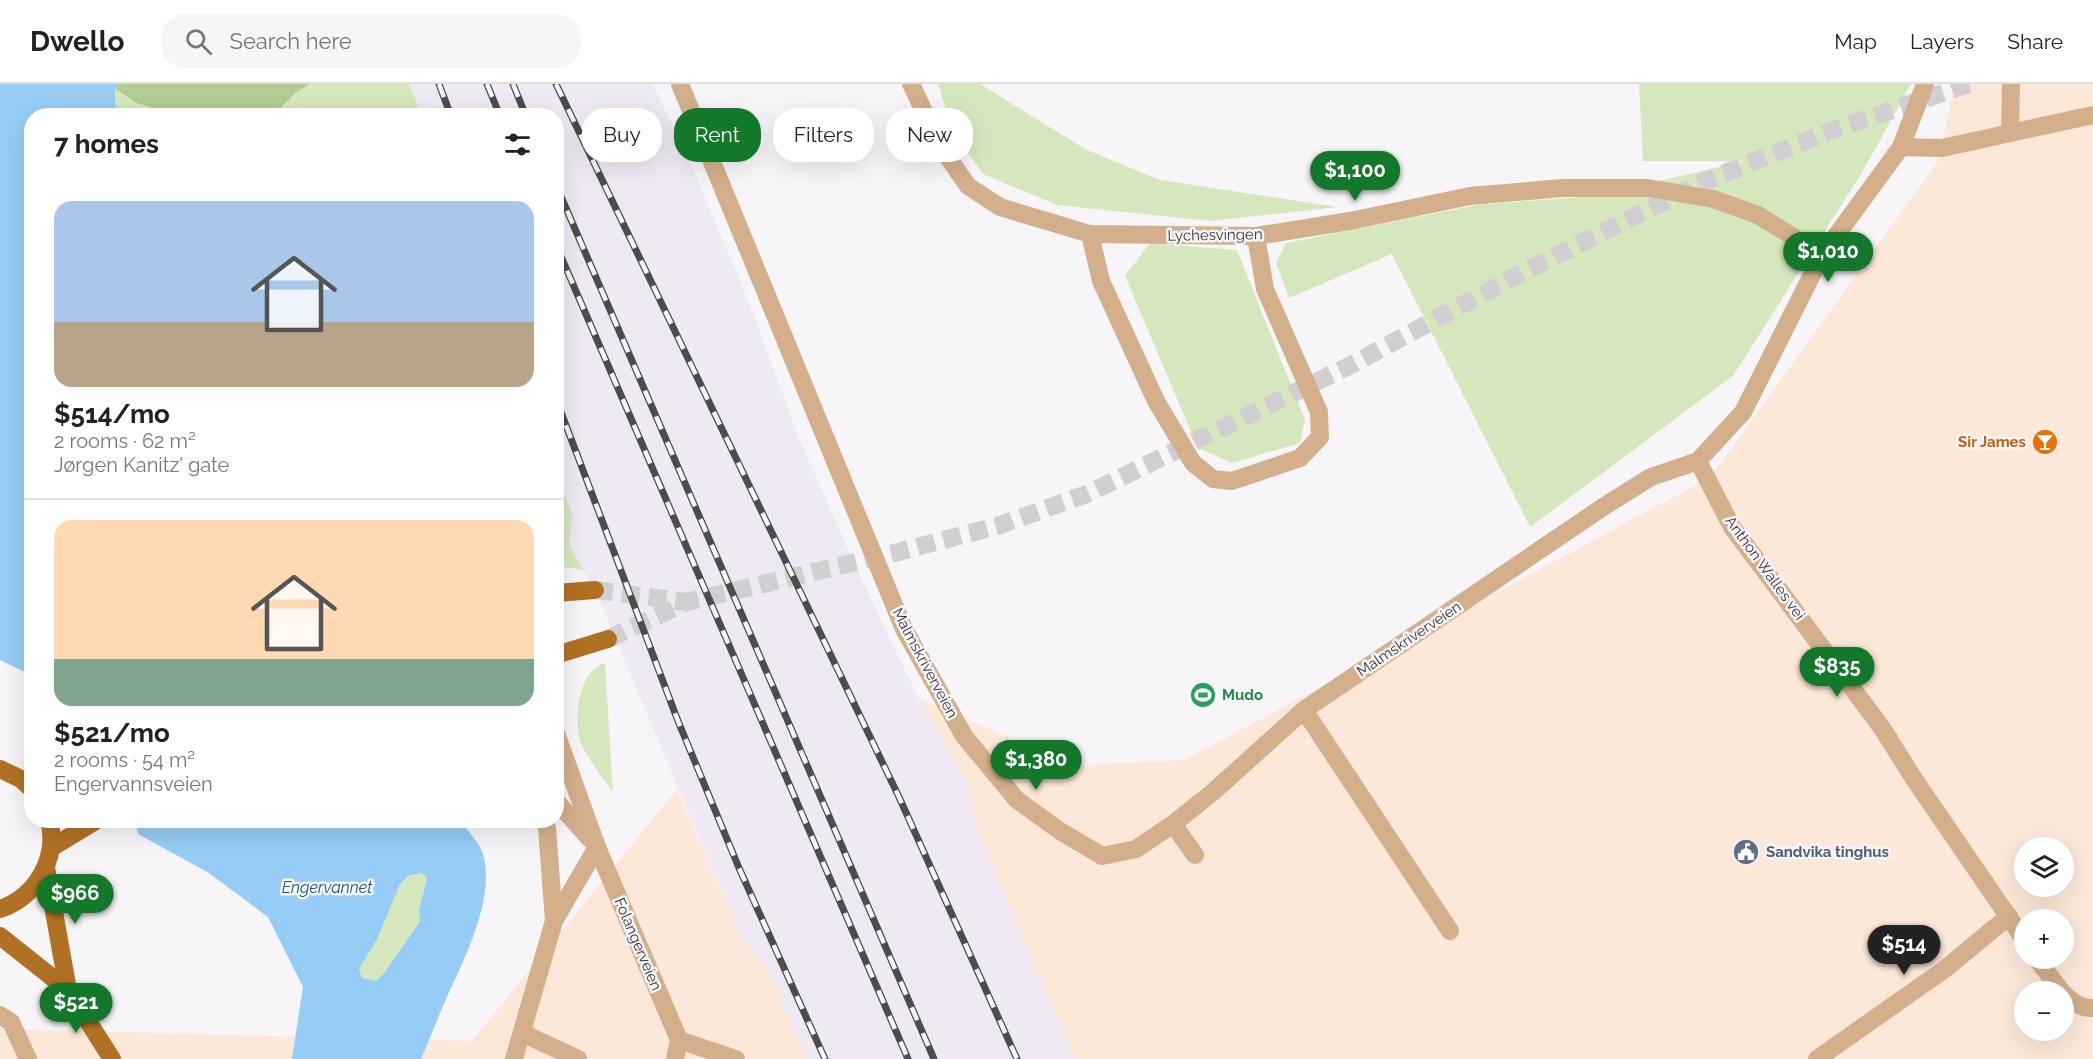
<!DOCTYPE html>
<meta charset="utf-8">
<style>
body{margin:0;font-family:Raleway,sans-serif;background:#f6f6f6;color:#222;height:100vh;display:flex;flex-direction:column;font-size:22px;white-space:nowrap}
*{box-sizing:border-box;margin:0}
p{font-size:20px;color:#767676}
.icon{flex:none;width:33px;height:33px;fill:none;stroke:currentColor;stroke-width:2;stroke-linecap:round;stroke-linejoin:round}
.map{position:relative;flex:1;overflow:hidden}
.side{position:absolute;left:24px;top:24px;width:540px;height:720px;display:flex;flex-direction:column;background:#fff;border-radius:24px;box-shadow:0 6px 24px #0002}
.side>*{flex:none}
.banner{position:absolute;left:582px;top:24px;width:570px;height:54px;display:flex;gap:12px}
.controls{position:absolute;left:2014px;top:753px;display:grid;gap:12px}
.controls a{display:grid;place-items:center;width:60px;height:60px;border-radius:50%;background:#fff;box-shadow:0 6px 24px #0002;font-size:30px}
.price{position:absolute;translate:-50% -51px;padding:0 14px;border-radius:21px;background:#13782a;color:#fff;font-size:20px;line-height:39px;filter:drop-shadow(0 2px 3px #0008)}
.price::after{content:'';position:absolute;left:50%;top:36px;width:18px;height:14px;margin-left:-9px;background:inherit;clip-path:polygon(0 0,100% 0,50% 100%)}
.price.current{background:#222;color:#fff}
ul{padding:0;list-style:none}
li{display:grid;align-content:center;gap:12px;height:318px;padding:0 30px}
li+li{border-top:2px solid #e0e0e0}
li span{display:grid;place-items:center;height:186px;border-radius:18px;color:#555}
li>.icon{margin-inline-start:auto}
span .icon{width:108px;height:108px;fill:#fffc;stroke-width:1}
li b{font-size:26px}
h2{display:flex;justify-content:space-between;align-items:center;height:72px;padding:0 30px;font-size:26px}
.tag{padding:0 21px;border-radius:24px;background:#fff;box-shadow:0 6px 24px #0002;font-size:21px;line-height:54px}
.tag.current{background:#13782a;color:#fff}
header{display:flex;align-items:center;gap:36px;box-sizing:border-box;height:84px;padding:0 30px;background:#fff;border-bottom:2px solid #e0e0e0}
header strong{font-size:28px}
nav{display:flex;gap:33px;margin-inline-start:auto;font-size:21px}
.search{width:420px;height:54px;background:#f6f6f6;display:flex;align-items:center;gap:15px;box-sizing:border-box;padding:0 21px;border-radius:24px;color:#767676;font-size:22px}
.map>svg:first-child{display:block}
</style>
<header>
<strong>Dwello</strong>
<div class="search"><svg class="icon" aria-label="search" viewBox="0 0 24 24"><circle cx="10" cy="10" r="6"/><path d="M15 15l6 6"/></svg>Search here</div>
<nav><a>Map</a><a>Layers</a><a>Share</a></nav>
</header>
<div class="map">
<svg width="2093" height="975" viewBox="0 0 2093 975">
<rect width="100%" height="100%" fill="#f7f5f8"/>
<g fill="#fce8d8" fill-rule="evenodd">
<path d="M1955 0H2093V975H1075L992 783 975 738 972 708 919 615 1073 681 1185 676 1711 393 1938 77ZM2025 764H2064V802H2025ZM2025 836H2064V874H2025ZM2025 908H2064V946H2025Z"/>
<polygon points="677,705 742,856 767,884 807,975 0,975 0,945 472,957"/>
</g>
<polygon fill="#efe9f4" points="409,0 653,0 694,87 750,221 799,354 859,490 919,615 972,708 975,738 992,783 1075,975 807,975 767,884 742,856 595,506 569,461 572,429 556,388 556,32 421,31"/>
<g fill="#d5e8bd">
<polygon points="310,0 409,0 421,31 281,32 282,24 297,8"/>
<polygon points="938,0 980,0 1085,65 1160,96 1338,123 1210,137 1057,121 983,90 953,47"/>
<polygon points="1639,0 1911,0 1863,87 1733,292 1530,443 1392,170 1289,214 1276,179 1286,159 1477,121 1594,112 1745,77 1643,77"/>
<path d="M115 5C132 16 148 22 165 31H116Z"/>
<polygon points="1150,159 1237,166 1305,336 1300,359 1232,379 1198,364 1125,192"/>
<polygon points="556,388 572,429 569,461 584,486 557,482"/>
<path d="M605 579 613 709C603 693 589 678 582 661 572 640 578 585 605 579Z"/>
<polygon points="422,789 427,794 419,826 420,836 385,888 376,898 362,894 359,885 400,800 408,792"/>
</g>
<polygon fill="#b3cc93" points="117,0 310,0 297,8 282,23 281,32 165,31 147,22 139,20 115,5"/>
<g fill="#96ccf5" fill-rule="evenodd">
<polygon points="0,0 117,0 115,5 116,31 32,32 31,591 0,576"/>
<path d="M135 737H459C468 746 479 758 483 770 496 813 464 876 446 915 437 935 430 955 421 975H292L303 903 268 833 209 789 138 750ZM422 789 427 795 419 826 420 837 385 888 376 897 362 894 359 885 377 855 400 800 408 792Z"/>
</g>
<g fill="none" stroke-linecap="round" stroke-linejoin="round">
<g stroke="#d1cfd1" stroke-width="18" stroke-dasharray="18 9" stroke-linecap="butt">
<polyline points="595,506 687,518"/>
<polyline points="608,555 687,518 894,469 997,442 1087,410 1353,280 1525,187 1705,97 1833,46 1969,0"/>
</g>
<g stroke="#d3af8c" stroke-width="18">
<polyline points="680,0 904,545 964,652 1017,716 1060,747 1102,772 1136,765 1173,740 1213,708 1304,626 1603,423 1651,393 1698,377 1743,328 1822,171 1901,63 1925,0"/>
<polyline points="911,0 941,63 968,102 1000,123 1090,150 1256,152 1350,137 1470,112 1563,104 1648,104 1713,115 1758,131 1822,171"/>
<polyline points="2010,49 2011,0"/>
<polyline points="1901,63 1942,64 2093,31"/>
<polyline points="1090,150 1101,197 1156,317 1193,379 1213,395 1232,397 1300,374 1320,353 1319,328 1265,205 1256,152"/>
<polyline points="1698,377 1732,443 1882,644 1914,695 2025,857"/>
<polyline points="1304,626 1450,847"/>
<polyline points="556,649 597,763 679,956 675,975"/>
<polyline points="556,717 590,755"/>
<polyline points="544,736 547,744 554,837"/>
<polyline points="1173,740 1195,771"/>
<polyline points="2036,874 2062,908"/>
<path d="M2064 910C2072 918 2081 925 2093 924"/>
<polyline points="0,931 11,938 28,975"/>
<polyline points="522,949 578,975"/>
<polyline points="679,956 736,975"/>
<polyline points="514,975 554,837 597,763"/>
<polyline points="1817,975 1945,885 2009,832"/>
</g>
<g stroke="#b17124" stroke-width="18">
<polyline points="556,509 595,506"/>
<polyline points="556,571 608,555"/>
<polyline points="0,685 21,695 32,705"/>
<polyline points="51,764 97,736"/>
<polyline points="46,783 68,906"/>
<path d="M0 825C36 813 59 774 49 736"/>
<polyline points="0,852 68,906 112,975"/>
</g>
<g stroke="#4d4c4d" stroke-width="7">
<g id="rail">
<polyline points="439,0 451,32"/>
<polyline points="487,0 500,32"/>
<polyline points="513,0 526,32"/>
<polyline points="556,0 899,713 1017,975"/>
<polyline points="556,101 934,975"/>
<polyline points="556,161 908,975"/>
<polyline points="556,315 678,637 739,784 825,975"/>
</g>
</g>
<use href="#rail" stroke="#f7f5f8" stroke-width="4.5" stroke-dasharray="14" stroke-linecap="butt"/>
</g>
<defs>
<g id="bar-disc" transform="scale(1.35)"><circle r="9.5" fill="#e8710a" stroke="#f7f5f8"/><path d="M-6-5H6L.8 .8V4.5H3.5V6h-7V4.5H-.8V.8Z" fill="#fff"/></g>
<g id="stadium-disc" transform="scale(1.35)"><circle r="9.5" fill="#2e9e5b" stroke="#f7f5f8"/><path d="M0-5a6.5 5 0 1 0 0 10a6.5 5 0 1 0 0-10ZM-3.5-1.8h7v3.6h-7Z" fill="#fff"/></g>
<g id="civic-disc" transform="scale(1.35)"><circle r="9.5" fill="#5c6f8a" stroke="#f7f5f8"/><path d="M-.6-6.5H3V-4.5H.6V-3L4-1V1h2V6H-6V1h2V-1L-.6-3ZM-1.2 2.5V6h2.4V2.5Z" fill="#fff"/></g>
</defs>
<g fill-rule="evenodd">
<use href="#bar-disc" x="2045" y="358"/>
<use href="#stadium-disc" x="1203" y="611"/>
<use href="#civic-disc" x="1746" y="768"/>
</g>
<g text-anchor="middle" stroke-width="5" stroke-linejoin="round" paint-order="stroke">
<g font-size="15" fill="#373637" stroke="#f7f5f8">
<text transform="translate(1215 151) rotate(-1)" y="5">Lychesvingen</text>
<text transform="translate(1765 484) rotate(54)" y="5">Anthon Walles vei</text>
<text transform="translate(1409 555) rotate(-34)" y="5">Malmskriverveien</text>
<text transform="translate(925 579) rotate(62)" y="5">Malmskriverveien</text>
<text transform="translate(638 860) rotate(67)" y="5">Folangerveien</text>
</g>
<g font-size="15" font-weight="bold" fill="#c56008" stroke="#f7f5f8" text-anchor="end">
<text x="2026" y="363">Sir James</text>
</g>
<g font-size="15" font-weight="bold" fill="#27864d" stroke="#f7f5f8" text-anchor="start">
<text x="1222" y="616">Mudo</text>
</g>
<g font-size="15" font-weight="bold" fill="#4e5e75" stroke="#f7f5f8" text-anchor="start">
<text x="1766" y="773">Sandvika tinghus</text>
</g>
<g font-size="16" font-style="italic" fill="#16547b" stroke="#f7f5f8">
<text x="327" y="809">Engervannet</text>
</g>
</g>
</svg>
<div class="controls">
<a><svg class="icon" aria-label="layers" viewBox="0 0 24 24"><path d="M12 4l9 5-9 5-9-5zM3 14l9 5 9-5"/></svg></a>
<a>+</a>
<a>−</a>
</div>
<b class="price" style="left:1355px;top:118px">$1,100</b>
<b class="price" style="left:1828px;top:199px">$1,010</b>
<b class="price" style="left:1837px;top:614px">$835</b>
<b class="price" style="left:1036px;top:707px">$1,380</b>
<b class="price" style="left:75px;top:841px">$966</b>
<b class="price current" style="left:1904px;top:892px">$514</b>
<b class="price" style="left:76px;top:950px">$521</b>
<div class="banner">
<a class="tag">Buy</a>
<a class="tag current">Rent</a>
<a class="tag">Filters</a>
<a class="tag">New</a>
</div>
<section class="side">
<h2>7 homes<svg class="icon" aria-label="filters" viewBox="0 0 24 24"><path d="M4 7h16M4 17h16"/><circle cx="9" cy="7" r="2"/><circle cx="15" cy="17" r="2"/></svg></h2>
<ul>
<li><span style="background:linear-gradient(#a9c7e8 65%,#b9a48a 0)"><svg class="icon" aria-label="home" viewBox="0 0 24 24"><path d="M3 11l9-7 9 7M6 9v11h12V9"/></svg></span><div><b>$514/mo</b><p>2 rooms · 62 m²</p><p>Jørgen Kanitz' gate</p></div></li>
<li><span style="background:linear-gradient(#ffd9b3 75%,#7fa58c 0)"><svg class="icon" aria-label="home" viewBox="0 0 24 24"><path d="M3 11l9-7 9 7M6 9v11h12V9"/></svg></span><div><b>$521/mo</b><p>2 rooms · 54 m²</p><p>Engervannsveien</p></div></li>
</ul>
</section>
</div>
